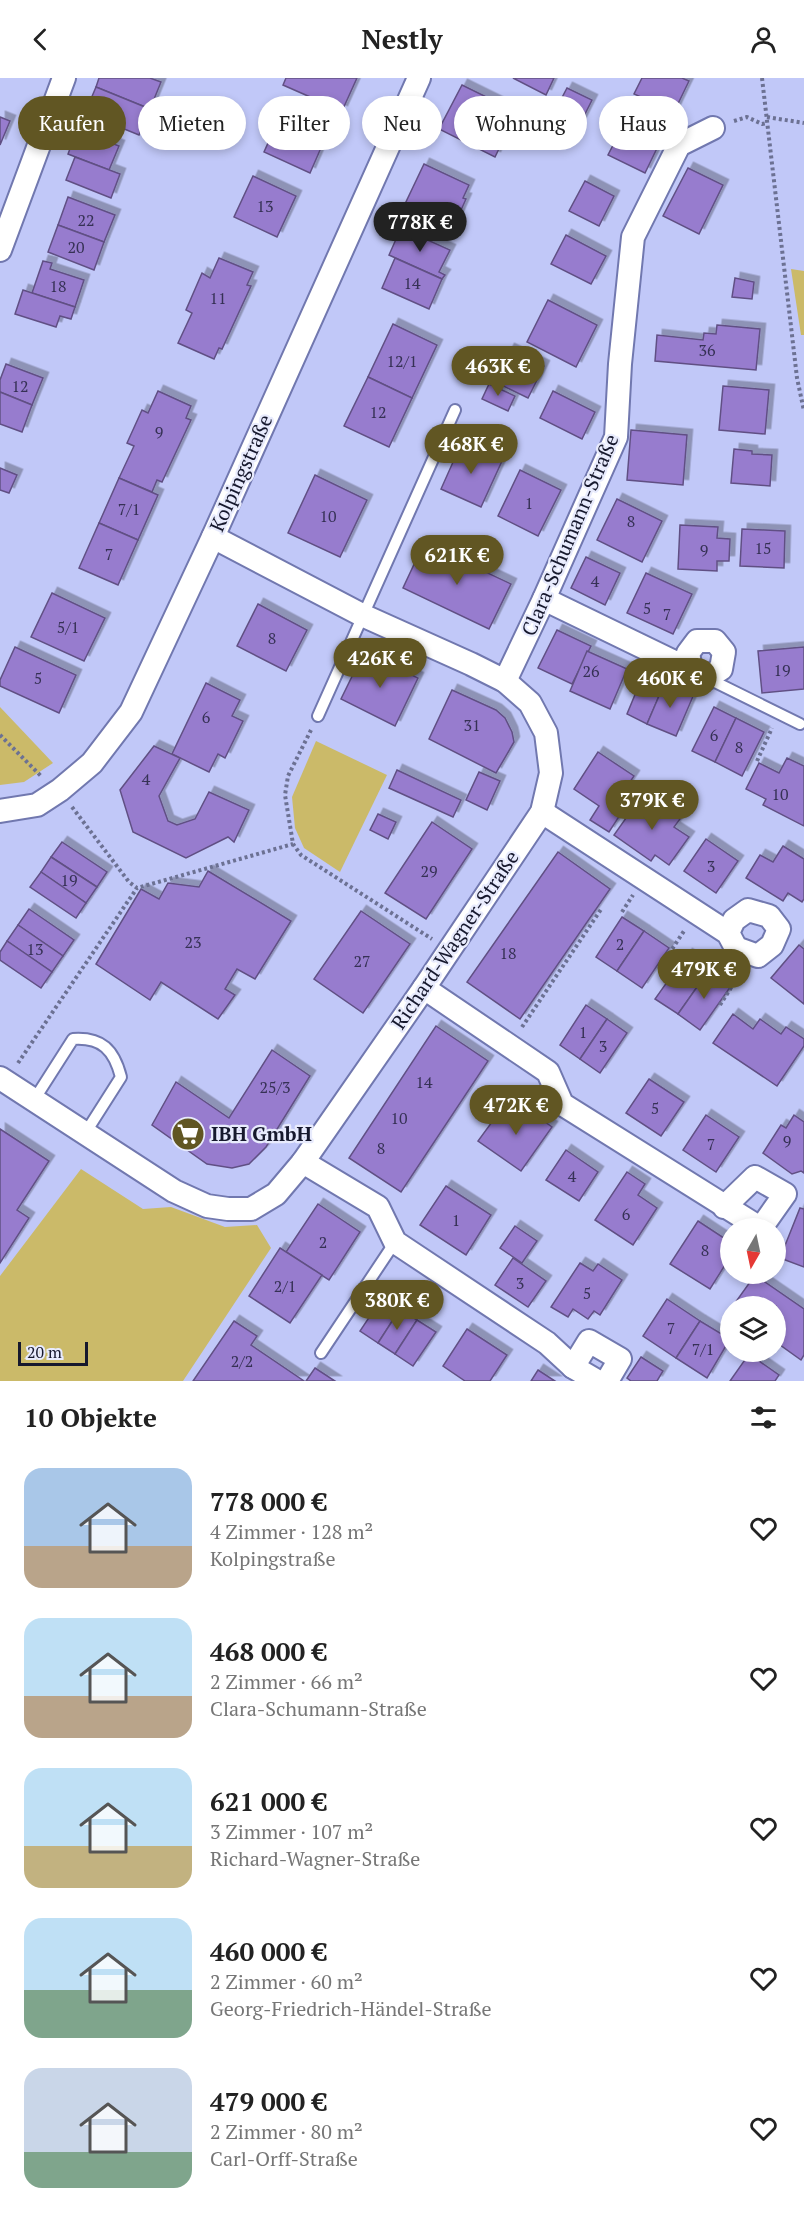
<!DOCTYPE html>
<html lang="de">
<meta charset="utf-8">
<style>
body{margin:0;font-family:"PT Serif",serif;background:#f6f6f6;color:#222;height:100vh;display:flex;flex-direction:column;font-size:22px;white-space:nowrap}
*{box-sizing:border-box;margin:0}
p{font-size:20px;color:#767676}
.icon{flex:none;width:33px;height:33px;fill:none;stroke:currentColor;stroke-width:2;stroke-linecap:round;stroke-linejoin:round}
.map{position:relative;height:1303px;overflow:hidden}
.side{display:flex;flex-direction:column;background:#fff;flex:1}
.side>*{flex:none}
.banner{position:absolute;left:18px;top:18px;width:768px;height:54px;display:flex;gap:12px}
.needle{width:39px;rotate:189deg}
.controls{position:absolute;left:720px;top:1140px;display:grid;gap:12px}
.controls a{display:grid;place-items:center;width:66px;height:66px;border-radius:50%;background:#fff;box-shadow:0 3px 9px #0003;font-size:30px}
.scale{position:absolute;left:18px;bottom:15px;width:70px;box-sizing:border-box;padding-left:6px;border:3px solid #16182d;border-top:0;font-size:16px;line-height:21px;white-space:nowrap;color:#16182d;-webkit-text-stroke:4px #e8ebfd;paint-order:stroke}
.price{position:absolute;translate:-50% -51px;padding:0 14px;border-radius:21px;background:#615623;color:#fff;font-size:20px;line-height:39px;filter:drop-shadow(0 2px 3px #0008)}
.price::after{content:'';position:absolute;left:50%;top:36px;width:18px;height:14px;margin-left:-9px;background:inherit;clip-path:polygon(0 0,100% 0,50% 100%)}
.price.current{background:#222;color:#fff}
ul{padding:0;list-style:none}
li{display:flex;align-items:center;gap:18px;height:150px;padding:0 24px}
li span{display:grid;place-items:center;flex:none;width:168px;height:120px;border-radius:18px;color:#555}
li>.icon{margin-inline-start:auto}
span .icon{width:72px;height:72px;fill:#fffc;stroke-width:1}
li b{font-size:26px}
h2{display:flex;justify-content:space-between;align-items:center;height:72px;padding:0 24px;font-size:26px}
.pill{padding:0 21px;border-radius:27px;background:#fff;box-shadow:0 3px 9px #0003;font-size:21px;line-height:54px}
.pill.current{background:#615623;color:#fff}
header{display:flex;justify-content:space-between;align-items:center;height:78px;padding:0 24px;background:#fff;font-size:27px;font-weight:700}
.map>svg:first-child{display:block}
</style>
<header><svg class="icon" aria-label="back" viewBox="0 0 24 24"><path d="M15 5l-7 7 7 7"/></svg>Nestly<svg class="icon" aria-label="person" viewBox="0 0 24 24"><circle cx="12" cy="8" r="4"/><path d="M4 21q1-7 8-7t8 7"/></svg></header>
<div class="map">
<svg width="804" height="1303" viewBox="0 0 804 1303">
<defs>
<filter id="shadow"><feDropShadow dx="5.5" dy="-5.5" stdDeviation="0" flood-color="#0004"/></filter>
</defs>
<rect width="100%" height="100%" fill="#c1c8f8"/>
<g fill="#cbba69">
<polygon points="791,191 804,193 804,257 801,257"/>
<polygon points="0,629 53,685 24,704 0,707"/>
<polygon points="316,663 387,697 340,794 304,770 295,750 292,719"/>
<polygon points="81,1091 143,1131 171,1129 225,1149 257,1147 271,1170 183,1303 0,1303 0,1198"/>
</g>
<g fill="#977cce" stroke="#615084" stroke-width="1.5" filter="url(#shadow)">
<polygon points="99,0 150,0 161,4 150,31 96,9"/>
<polygon points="286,0 357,0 342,33 283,7"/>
<polygon points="513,0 554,0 546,17"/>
<polygon points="642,0 682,0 689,3 674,34 634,16"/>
<polygon points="462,7 517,34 495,79 439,51"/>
<polygon points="96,9 150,31 139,57 85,35"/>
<polygon points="567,10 592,22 580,46 555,33"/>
<polygon points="0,39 10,43 0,67"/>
<polygon points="278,43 324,63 310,95 264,74"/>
<polygon points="624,46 660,64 645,95 608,77"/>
<polygon points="77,52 119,68 109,92 68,76"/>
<polygon points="75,79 120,96 111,120 66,102"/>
<polygon points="424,86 469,107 463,120 466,121 457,141 453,139 450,147 405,126"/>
<polygon points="688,90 723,107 699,156 663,138"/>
<polygon points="253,98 296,118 277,159 234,139"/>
<polygon points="585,103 614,118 599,148 569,133"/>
<polygon points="68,119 115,137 104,164 58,147"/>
<polygon points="58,147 104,164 94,192 48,174"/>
<polygon points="401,150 450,172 439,194 445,197 442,201 389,177"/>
<polygon points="566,157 606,178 591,206 551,186"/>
<polygon points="219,180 253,194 247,207 251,208 222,271 219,270 214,281 178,265 192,235 186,232 202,195 210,200"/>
<polygon points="395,180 442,201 429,231 382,210"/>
<polygon points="43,183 52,185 50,191 84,202 75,229 32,215"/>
<polygon points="735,200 754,204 752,221 732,219"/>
<polygon points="23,212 75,229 71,241 60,238 56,249 15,236"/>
<polygon points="548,222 597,247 576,289 527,264"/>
<polygon points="393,246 437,267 412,320 368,299"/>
<polygon points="717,247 760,251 756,292 655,283 657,257 703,262 704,255 716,256"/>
<polygon points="509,271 544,288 528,320 493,303"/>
<polygon points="6,286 43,300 32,327 0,314 0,302"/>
<polygon points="368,299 412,320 389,369 344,348"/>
<polygon points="489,306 515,318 508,333 482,321"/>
<polygon points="723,308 769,312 765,356 719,352"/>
<polygon points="158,313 191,328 186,340 191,342 162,404 157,402 152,414 119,400 134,368 127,365 142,332 148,335"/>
<polygon points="553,313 595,334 582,361 540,340"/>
<polygon points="0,314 32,327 22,354 0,346"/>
<polygon points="631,352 687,357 683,407 627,402"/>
<polygon points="462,364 502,383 481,429 441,411"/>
<polygon points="734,371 752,373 752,376 772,377 770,408 731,405"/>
<polygon points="0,390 17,397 9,415 0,412"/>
<polygon points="520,392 561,412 538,458 498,438"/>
<polygon points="315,397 367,422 340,479 288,455"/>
<polygon points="119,400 158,417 138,462 99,445"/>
<polygon points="617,421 662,443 642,484 597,462"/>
<polygon points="99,445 138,462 118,507 79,490"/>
<polygon points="680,447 718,449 717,460 730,461 729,483 717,483 717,493 678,491"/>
<polygon points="742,451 785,453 784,490 740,488"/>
<polygon points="424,465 511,506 489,551 403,510"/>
<polygon points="586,479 620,495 605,527 571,510"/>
<polygon points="646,495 692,516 673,556 627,535"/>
<polygon points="52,515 105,540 84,583 31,559"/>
<polygon points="258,526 307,552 286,593 237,568"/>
<polygon points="557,552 591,568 572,606 538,590"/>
<polygon points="15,569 76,597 59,635 0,608 0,602"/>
<polygon points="804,569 804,611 762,615 758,573"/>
<polygon points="587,573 627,591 610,631 570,613"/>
<polygon points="364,574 418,600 395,648 341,621"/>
<polygon points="644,595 665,604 647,646 627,636"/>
<polygon points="665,604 694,616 676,658 647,646"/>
<polygon points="206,605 240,622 232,638 243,643 225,680 218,676 209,694 172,676"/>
<polygon points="452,612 496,632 505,640 512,654 514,664 496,695 429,661"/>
<polygon points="714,629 736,640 715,684 692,673"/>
<polygon points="736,640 764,654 742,698 715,684"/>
<polygon points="154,668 180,680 159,718 168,743 177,747 195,741 209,714 249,732 234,764 228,759 186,780 133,754 120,712"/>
<polygon points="598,674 634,698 614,728 622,734 609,754 590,742 599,728 574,711"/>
<polygon points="787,680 804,688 804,748 763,727 766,721 746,711 759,685 779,695"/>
<polygon points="397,692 461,722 453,739 389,710"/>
<polygon points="479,694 500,703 487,732 466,722"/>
<polygon points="643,716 680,741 674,749 689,759 669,787 655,777 651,783 614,757"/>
<polygon points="378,736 396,744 388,761 370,752"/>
<polygon points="432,744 472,771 426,841 385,815"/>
<polygon points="706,761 738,783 716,815 684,793"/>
<polygon points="62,764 107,794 97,809 51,779"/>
<polygon points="783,768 804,781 804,821 802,824 788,815 783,823 746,800 760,777 773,784"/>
<polygon points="558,774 610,811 520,941 467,904"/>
<polygon points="51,779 97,809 86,825 41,794"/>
<polygon points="208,793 291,843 255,901 237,891 225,911 235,917 218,941 161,904 150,922 96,886 141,811 159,821 168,805 199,809"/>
<polygon points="41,794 86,825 76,840 30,809"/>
<polygon points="29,831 74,862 63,878 18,847"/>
<polygon points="361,833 410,866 363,935 314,901"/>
<polygon points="622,839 644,853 617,893 596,879"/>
<polygon points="18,847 63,878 52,894 7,863"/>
<polygon points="644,853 669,870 642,910 617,893"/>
<polygon points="7,863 52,894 41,910 0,882 0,874"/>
<polygon points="799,867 804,871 804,926 771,900"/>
<polygon points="687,876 709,892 678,936 655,921"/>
<polygon points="709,892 731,908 700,952 678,936"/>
<polygon points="586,927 607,941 580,981 560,967"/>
<polygon points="733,936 753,951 760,941 781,956 786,949 804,961 804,968 777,1008 713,965"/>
<polygon points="607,941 627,955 600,995 580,981"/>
<polygon points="436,948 488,983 401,1114 349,1080"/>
<polygon points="272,972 310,998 266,1069 249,1086 232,1090 207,1086 152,1047 176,1004 229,1040"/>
<polygon points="649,1001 684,1024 661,1058 626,1035"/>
<polygon points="521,1027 552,1049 521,1093 478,1063 500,1033 511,1041"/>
<polygon points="706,1037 739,1059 716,1094 683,1072"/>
<polygon points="794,1037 804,1044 804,1095 801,1093 792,1096 763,1075 781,1047 786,1050"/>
<polygon points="0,1051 49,1083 17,1132 29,1140 0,1185"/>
<polygon points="566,1072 598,1094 579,1123 546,1102"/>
<polygon points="627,1094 645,1106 638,1117 657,1130 633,1167 595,1142"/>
<polygon points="446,1108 491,1137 466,1177 420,1147"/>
<polygon points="318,1126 360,1154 329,1202 286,1174"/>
<polygon points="800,1130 804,1131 804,1189 780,1180"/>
<polygon points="698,1143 730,1164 730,1179 710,1211 670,1186"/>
<polygon points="515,1148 537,1163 522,1185 500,1170"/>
<polygon points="280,1170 322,1197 290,1245 249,1218"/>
<polygon points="513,1180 546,1203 528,1229 495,1207"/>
<polygon points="580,1185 593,1193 598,1186 622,1202 600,1237 594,1233 588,1241 573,1231 568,1239 551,1229"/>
<polygon points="755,1197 804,1231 804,1277 801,1282 776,1264 776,1228 740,1228 735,1225"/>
<polygon points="382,1220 400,1231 378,1265 360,1253"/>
<polygon points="667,1221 700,1243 676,1280 643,1258"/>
<polygon points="400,1231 417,1242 395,1276 378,1265"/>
<polygon points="417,1242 436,1254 413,1288 395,1276"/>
<polygon points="234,1243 257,1258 251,1267 304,1303 193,1303"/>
<polygon points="700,1243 730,1261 707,1300 676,1280"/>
<polygon points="467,1251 507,1277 490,1303 465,1303 443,1288"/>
<polygon points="749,1276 779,1297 775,1303 730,1303"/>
<polygon points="641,1279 663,1293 657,1303 631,1303 627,1300"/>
<polygon points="315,1290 335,1303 306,1303"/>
<polygon points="538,1292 555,1303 531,1303"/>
</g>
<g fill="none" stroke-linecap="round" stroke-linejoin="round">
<g stroke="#7178af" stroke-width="14">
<g id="lane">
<polyline points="707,600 800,646"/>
<polyline points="318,638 455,332"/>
<path d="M34 1022 73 961C102 959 114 972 121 999L86 1054"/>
<polyline points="321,1275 395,1164"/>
</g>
</g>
<g stroke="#7178af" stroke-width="26">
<g id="street">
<polyline points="0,172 64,0"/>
<polyline points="544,521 707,600 721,591 724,574 715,563 697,563 688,575 691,591"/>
<polyline points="505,603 544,521 616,359 620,286 633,159 679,67 713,50"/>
<polyline points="0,733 37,727 60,712 92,685 131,634 213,459 419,0"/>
<polyline points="542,734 728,855 736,870 758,878 772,867 779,851 769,838 748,832 734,842 728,855"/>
<polyline points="424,910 548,994 562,1026 760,1150"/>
<polyline points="0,1000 174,1113 207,1128 228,1131 251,1131 276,1116 303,1084 424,910 542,734 551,695 546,655 530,625 505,603 471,586 362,537 213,459"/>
<polyline points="303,1084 378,1129 395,1164 547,1265 573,1289 597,1303"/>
<polyline points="724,1129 755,1099 785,1116 761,1150"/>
<polyline points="573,1289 589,1263 620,1281 607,1303"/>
</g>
</g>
<g stroke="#6c7193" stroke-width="4" stroke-dasharray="3 3" stroke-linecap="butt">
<polyline points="762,0 797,300 804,333"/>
<polyline points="767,39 804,45"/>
<polyline points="734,43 747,39 762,46 767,45"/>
<polyline points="311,652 288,698 285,717 293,766 301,777 432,861"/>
<polyline points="0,657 41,698"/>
<polyline points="757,683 772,650"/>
<polyline points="72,729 129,804 137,810 293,766"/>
<polyline points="622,834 633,817"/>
<polyline points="659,891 684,853"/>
<polyline points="720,927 741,894"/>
<polyline points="522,949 602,830"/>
<polyline points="18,985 137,810"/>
</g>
<use href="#lane" stroke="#fff" stroke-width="10"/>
<use href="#street" stroke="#fff" stroke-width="22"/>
</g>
<defs>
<g id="supermarket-disc" transform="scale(1.725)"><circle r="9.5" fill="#615623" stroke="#e8ebfd"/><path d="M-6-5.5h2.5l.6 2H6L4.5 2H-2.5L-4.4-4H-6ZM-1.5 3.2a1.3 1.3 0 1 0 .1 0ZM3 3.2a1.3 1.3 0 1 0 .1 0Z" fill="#fff"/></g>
</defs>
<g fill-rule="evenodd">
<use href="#supermarket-disc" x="188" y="1056"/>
</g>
<g text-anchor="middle" stroke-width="4.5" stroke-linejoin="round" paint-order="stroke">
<g font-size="16" fill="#363155">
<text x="265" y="134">13</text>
<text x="86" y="148">22</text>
<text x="76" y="175">20</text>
<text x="412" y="211">14</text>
<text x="58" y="214">18</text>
<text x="218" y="226">11</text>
<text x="707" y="278">36</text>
<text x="402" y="289">12/1</text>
<text x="20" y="314">12</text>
<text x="378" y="340">12</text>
<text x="159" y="360">9</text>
<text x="529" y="431">1</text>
<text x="129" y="437">7/1</text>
<text x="328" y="444">10</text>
<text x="631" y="449">8</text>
<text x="763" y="476">15</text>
<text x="704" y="478">9</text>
<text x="109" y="482">7</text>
<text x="595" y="509">4</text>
<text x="647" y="536">5</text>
<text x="667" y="542">7</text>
<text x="68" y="555">5/1</text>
<text x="272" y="566">8</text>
<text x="782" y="598">19</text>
<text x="591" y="599">26</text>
<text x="38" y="606">5</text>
<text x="206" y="645">6</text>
<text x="472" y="653">31</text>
<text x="714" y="663">6</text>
<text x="739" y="675">8</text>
<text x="146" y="707">4</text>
<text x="780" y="722">10</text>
<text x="711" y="794">3</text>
<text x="429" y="799">29</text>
<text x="69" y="808">19</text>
<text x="193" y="870">23</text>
<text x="620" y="872">2</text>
<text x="35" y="877">13</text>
<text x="508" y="881">18</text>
<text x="362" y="889">27</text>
<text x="583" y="960">1</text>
<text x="603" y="974">3</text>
<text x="424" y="1010">14</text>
<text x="275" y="1015">25/3</text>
<text x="655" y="1036">5</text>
<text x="399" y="1046">10</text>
<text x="787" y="1069">9</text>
<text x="711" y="1072">7</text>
<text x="381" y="1076">8</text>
<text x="572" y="1104">4</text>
<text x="626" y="1142">6</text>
<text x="456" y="1148">1</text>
<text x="323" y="1170">2</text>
<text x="705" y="1178">8</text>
<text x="520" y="1211">3</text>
<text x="285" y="1214">2/1</text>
<text x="587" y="1221">5</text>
<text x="671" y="1256">7</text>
<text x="703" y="1277">7/1</text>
<text x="242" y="1289">2/2</text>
</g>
<g font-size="20" fill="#16182d" stroke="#e8ebfd">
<text transform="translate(241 395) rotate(-66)" y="7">Kolpingstraße</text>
<text transform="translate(570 457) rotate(-67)" y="7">Clara-Schumann-Straße</text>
<text transform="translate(455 862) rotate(-56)" y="7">Richard-Wagner-Straße</text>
</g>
<g font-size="20" font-weight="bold" fill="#16182d" stroke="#e8ebfd" text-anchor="start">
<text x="211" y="1063">IBH GmbH</text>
</g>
</g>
</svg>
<div class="controls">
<a><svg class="needle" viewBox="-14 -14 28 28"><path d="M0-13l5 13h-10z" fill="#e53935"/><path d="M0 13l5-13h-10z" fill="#767676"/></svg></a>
<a><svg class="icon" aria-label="layers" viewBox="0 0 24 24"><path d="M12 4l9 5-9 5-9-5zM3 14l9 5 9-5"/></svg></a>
</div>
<div class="scale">20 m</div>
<b class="price current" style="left:420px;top:175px">778K €</b>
<b class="price" style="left:498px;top:319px">463K €</b>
<b class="price" style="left:471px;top:397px">468K €</b>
<b class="price" style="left:457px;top:508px">621K €</b>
<b class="price" style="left:380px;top:611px">426K €</b>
<b class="price" style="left:670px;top:631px">460K €</b>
<b class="price" style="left:652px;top:753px">379K €</b>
<b class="price" style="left:704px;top:922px">479K €</b>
<b class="price" style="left:516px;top:1058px">472K €</b>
<b class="price" style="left:397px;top:1253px">380K €</b>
<div class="banner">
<a class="pill current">Kaufen</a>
<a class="pill">Mieten</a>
<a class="pill">Filter</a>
<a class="pill">Neu</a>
<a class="pill">Wohnung</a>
<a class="pill">Haus</a>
</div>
</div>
<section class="side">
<h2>10 Objekte<svg class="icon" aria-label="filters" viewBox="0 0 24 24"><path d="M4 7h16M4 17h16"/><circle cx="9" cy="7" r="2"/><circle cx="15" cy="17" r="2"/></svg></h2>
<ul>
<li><span style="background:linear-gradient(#a9c7e8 65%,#b9a48a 0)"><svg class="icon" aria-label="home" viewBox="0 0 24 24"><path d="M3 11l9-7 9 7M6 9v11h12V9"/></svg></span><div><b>778 000 €</b><p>4 Zimmer · 128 m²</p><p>Kolpingstraße</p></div><svg class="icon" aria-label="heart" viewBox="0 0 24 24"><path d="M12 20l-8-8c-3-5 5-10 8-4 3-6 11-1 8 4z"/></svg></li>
<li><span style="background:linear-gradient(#bfe0f5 65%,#b9a48a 0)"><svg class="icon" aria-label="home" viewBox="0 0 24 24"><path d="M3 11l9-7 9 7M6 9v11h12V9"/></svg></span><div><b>468 000 €</b><p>2 Zimmer · 66 m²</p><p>Clara-Schumann-Straße</p></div><svg class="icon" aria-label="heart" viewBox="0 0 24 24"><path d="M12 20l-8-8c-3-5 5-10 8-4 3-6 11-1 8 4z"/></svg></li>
<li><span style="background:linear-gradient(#bfe0f5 65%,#c2b280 0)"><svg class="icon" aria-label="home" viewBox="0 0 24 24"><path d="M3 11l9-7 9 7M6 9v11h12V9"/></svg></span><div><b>621 000 €</b><p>3 Zimmer · 107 m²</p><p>Richard-Wagner-Straße</p></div><svg class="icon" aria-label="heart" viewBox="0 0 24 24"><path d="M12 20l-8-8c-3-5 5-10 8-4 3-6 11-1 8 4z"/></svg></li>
<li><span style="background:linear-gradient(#bfe0f5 60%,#7fa58c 0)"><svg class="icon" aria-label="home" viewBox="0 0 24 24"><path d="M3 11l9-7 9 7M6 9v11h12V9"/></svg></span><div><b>460 000 €</b><p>2 Zimmer · 60 m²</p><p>Georg-Friedrich-Händel-Straße</p></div><svg class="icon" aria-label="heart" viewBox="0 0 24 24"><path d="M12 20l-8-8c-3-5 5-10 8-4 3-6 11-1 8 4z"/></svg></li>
<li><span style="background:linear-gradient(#c9d6e8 70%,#7fa58c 0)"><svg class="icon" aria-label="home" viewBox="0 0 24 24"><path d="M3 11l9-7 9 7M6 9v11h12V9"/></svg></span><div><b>479 000 €</b><p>2 Zimmer · 80 m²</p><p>Carl-Orff-Straße</p></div><svg class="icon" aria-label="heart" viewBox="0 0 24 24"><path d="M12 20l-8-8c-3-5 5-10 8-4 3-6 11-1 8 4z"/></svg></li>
</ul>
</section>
